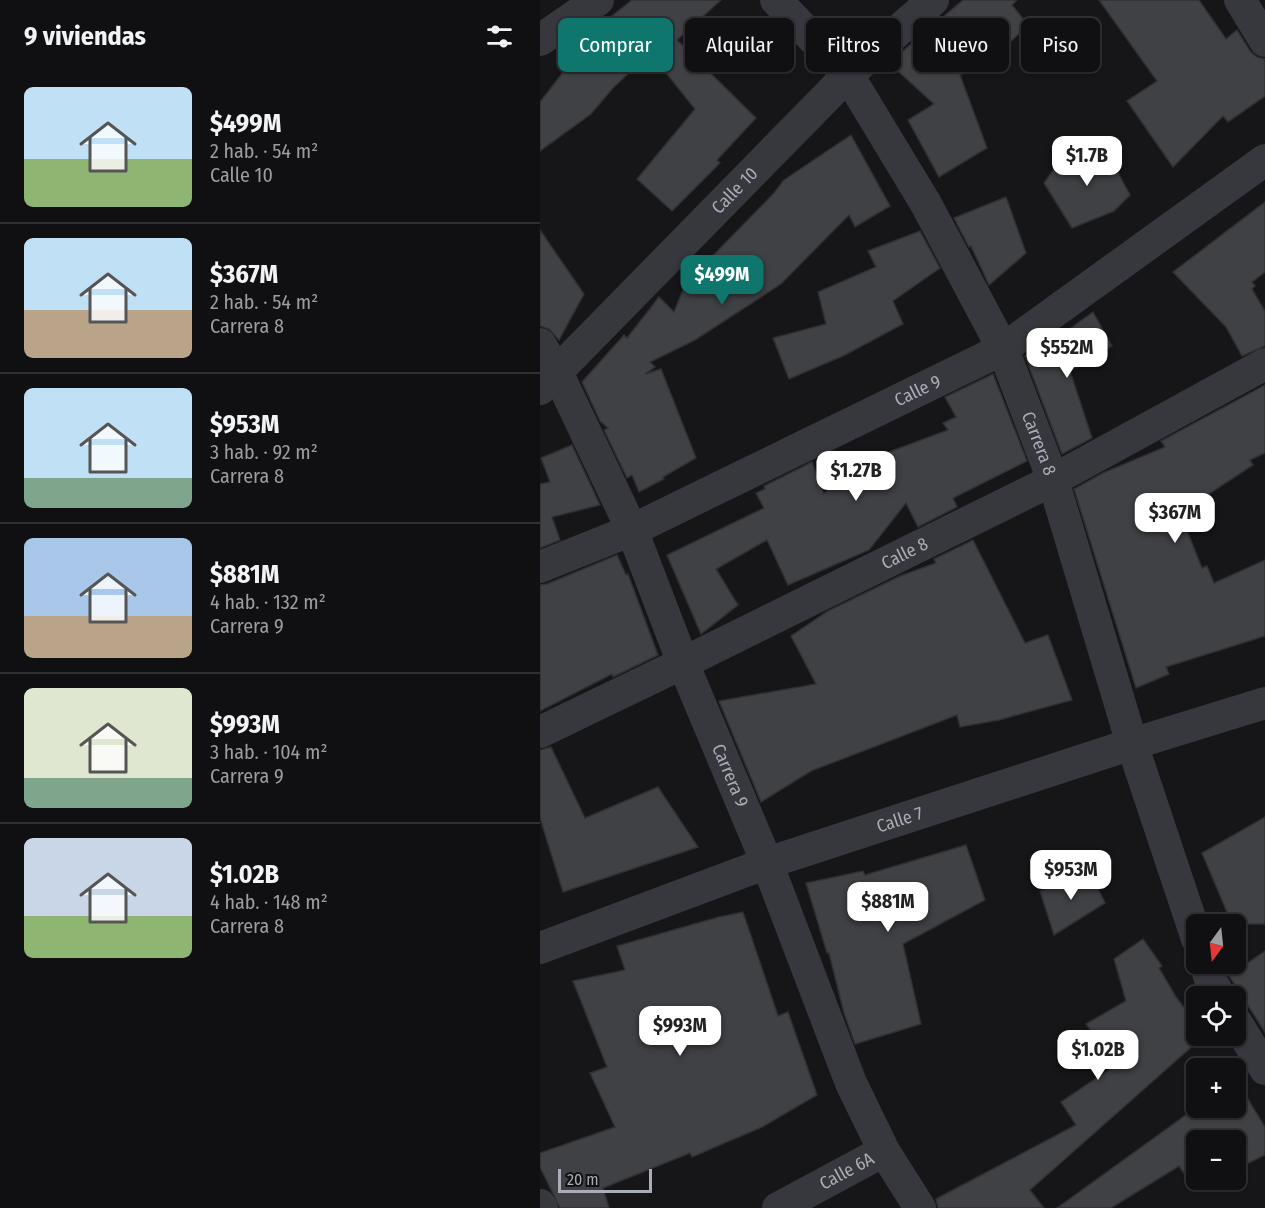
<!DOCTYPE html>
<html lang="es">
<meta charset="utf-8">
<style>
body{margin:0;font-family:"Fira Sans Condensed",sans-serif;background:#1e1e20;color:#f1f3f6;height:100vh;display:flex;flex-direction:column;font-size:22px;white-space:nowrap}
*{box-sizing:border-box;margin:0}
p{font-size:20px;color:#9c9d9f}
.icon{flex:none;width:33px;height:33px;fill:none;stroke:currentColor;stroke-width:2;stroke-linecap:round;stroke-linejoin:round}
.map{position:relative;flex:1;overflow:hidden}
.side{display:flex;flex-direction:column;background:#101012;width:540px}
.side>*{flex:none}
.guide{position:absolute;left:18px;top:18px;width:570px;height:54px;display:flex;gap:12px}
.needle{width:39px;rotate:195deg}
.controls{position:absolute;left:646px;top:914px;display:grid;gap:12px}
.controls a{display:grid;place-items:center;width:60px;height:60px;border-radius:9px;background:#101012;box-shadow:0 2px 4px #0004,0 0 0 2px #303032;font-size:30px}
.scale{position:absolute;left:18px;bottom:15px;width:94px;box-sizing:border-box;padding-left:6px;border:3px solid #a8adb8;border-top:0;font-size:16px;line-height:21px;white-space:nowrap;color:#a8adb8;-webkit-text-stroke:4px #111113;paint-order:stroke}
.price{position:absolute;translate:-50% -51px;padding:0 14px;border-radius:12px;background:#fff;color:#222;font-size:20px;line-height:39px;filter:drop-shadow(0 2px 3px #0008)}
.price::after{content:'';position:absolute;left:50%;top:36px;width:18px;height:14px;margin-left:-9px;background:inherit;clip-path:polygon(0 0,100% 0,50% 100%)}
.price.active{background:#0f766e;color:#fff}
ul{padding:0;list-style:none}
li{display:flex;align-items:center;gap:18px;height:150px;padding:0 24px}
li+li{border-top:2px solid #303032}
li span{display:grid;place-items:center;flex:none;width:168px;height:120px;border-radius:9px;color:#555}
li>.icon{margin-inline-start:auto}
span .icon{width:72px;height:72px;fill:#fffc;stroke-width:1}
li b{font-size:26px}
h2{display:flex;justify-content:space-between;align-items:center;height:72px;padding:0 24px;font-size:26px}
.tag{padding:0 21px;border-radius:9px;background:#101012;box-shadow:0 2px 4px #0004,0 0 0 2px #303032;font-size:21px;line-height:54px}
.tag.active{background:#0f766e;color:#fff}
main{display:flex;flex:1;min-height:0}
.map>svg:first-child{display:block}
</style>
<main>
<section class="side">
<h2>9 viviendas<svg class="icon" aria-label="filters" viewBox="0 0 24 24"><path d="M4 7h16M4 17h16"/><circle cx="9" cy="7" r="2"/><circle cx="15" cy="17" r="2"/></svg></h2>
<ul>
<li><span style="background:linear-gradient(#bfe0f5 60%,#8fb573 0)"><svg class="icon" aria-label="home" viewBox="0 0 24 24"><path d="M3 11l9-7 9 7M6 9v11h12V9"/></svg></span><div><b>$499M</b><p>2 hab. · 54 m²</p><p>Calle 10</p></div></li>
<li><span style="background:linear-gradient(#bfe0f5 60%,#b9a48a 0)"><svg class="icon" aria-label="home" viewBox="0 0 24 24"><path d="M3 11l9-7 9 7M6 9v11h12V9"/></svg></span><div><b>$367M</b><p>2 hab. · 54 m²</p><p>Carrera 8</p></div></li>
<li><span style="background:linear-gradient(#bfe0f5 75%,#7fa58c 0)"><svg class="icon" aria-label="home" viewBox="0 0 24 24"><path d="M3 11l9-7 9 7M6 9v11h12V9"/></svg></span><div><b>$953M</b><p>3 hab. · 92 m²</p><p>Carrera 8</p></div></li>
<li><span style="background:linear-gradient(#a9c7e8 65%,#b9a48a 0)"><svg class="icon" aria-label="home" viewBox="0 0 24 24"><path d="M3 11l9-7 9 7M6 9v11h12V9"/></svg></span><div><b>$881M</b><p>4 hab. · 132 m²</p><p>Carrera 9</p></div></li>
<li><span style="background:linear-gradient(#dfe7d0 75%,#7fa58c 0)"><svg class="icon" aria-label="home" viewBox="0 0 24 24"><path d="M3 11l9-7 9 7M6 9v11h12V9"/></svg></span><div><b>$993M</b><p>3 hab. · 104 m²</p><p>Carrera 9</p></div></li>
<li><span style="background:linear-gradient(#c9d6e8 65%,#8fb573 0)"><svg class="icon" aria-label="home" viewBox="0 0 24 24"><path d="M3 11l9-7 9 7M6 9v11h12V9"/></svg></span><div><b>$1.02B</b><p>4 hab. · 148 m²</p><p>Carrera 8</p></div></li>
</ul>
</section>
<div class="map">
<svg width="725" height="1208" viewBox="0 0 725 1208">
<rect width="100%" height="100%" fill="#161618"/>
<g fill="#404145" stroke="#303034" stroke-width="1.5">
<polygon points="92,0 181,0 137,40 216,118 177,160 180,163 132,211 97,179 155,109 110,53 73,88 51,114 0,151 0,102 58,27"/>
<polygon points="423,0 477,0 472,5 488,25 465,47 447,27 413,58 422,74 420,75 447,148 399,177 368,120 394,104 349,63"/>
<polygon points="559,0 659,0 686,39 697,30 710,51 717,57 725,59 725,96 688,122 683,116 633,167 587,101 617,81"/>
<polygon points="311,135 350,206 315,227 309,215 241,284 155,340 110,362 115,367 105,374 121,369 156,458 123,477 124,479 99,492 92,475 87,478 64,430 68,428 60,421 42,382 84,335 87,338 119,297 134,312 151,270 155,274 234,193 244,180"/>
<polygon points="563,144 590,195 574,211 532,228 504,183 514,169"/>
<polygon points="466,197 486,253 449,285 431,246 429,247 414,218"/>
<polygon points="725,202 725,272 712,282 715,286 712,289 725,311 725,346 702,356 686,327 633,272"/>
<polygon points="0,230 44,294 19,340 9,329 0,326"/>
<polygon points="380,231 400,268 353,301 363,324 305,355 249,379 233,338 286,324 278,292 336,267 328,251"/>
<polygon points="553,312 572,346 530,371 552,438 522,454 485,356 517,338"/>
<polygon points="453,374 487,461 413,498 417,507 378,527 366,503 329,550 248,585 227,540 176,569 198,605 161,634 127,555 224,508 216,493 225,489 224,486 272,462 284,493 341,455 408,430 403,423 416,417 405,397"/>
<polygon points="725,385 725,453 710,460 713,465 640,513 662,568 667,566 674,583 725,560 725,636 626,667 629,674 596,688 534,489 563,473 625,447 621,441"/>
<polygon points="32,445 60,505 12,517 20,540 0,548 0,484 10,482 1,458"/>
<polygon points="433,540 485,643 508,635 532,700 459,720 420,727 417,715 271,771 221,802 179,701 276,684 251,636 288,611 360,576 396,563 394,559"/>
<polygon points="77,555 86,575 88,574 118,655 73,677 72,674 0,711 0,585 7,584"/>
<polygon points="11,747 45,818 118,787 158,847 23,892 0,818 0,750"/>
<polygon points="725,817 725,924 692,924 662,853"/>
<polygon points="426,845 445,900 363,944 381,1024 315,1044 304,1013 289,953 287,953 266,883 323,871 325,875"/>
<polygon points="550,872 565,903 514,935 500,891"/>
<polygon points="203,912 238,1016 248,1012 277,1095 222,1127 152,1157 150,1153 63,1188 69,1208 20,1208 0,1167 0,1153 75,1127 50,1073 67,1067 33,981 85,970 77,946 179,917"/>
<polygon points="603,939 622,966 619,968 636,997 657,1025 657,1035 665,1035 490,1190 504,1208 398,1208 396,1199 536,1125 521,1102 576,1065 546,1024 586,1001 574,959"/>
<polygon points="725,951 725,1032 689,976"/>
<polygon points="698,1083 725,1127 725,1155 696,1169 696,1140 657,1140 657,1179 673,1179 654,1188 639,1166 571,1208 517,1208 657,1107 696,1107 696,1084"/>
</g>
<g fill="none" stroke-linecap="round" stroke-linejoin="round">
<g stroke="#37383d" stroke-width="32">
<path id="s1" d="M236 0 308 75 386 204 463 349 513 480 592 744 657 939"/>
<polyline points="700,0 725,41"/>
<polyline points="0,40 58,0"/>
<path id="s2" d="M0 344 17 372 92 530 143 663 227 863 311 1083 344 1151 380 1208"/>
<path id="s3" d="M0 389 308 75 393 0"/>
<path id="s4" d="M0 567 92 530 463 349 725 160"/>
<path id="s5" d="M0 732 143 663 513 480 725 364"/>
<path id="s6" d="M0 948 227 863 592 744 725 703"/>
<polyline points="665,963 670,979 680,996"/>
<polyline points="696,1022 725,1069"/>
<polyline points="0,1205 2,1208"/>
<path id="s7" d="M238 1208 344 1151"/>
</g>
</g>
<g text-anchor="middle" stroke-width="5" stroke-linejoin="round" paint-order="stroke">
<g font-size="18" fill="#a8adb8" stroke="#111113">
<text dy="6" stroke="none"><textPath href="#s3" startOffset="278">Calle 10</textPath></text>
<text dy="6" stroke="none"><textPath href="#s4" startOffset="417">Calle 9</textPath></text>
<text dy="6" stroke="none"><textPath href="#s1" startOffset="520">Carrera 8</textPath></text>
<text dy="6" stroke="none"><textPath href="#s5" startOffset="406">Calle 8</textPath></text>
<text dy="6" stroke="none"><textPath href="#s2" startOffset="472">Carrera 9</textPath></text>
<text dy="6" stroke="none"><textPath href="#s6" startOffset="382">Calle 7</textPath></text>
<text dy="6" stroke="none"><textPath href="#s7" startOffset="78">Calle 6A</textPath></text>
</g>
</g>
</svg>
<div class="controls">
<a><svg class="needle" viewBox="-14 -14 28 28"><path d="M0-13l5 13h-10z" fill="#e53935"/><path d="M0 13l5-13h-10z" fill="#9c9d9f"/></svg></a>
<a><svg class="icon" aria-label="locate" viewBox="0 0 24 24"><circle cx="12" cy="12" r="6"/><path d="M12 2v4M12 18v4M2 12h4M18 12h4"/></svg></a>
<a>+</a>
<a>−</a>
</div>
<div class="scale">20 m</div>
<b class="price" style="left:547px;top:187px">$1.7B</b>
<b class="price active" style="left:182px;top:306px">$499M</b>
<b class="price" style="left:527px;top:379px">$552M</b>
<b class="price" style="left:316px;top:502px">$1.27B</b>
<b class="price" style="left:635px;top:544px">$367M</b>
<b class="price" style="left:531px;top:901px">$953M</b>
<b class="price" style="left:348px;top:933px">$881M</b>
<b class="price" style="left:140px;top:1057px">$993M</b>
<b class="price" style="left:558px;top:1081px">$1.02B</b>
<div class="guide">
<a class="tag active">Comprar</a>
<a class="tag">Alquilar</a>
<a class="tag">Filtros</a>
<a class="tag">Nuevo</a>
<a class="tag">Piso</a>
</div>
</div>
</main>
